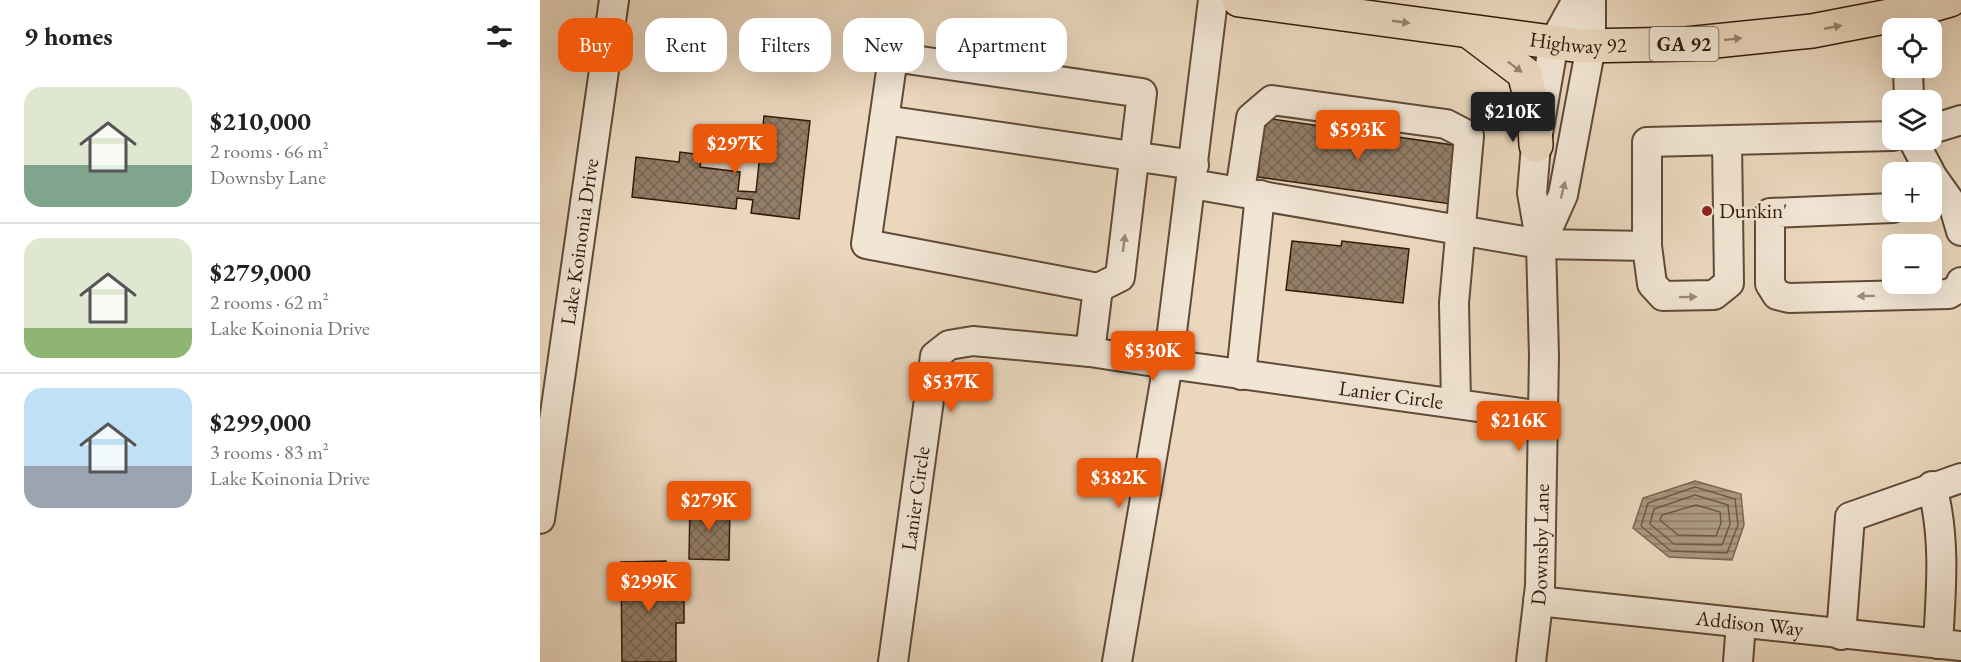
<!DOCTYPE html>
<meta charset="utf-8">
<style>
body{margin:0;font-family:"EB Garamond",serif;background:#f6f6f6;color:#222;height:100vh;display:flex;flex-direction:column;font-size:22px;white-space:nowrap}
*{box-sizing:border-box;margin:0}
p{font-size:20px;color:#767676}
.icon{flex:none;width:33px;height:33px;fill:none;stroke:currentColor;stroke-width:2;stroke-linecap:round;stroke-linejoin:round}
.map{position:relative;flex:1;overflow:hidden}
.panel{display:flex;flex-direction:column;background:#fff;width:540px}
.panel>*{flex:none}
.hud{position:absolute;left:18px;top:18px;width:570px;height:54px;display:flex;gap:12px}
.buttons{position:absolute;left:1342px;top:18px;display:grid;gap:12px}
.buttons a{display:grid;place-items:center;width:60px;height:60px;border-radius:12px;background:#fff;box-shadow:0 6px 24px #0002;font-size:30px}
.price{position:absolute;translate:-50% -51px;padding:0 14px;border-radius:6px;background:#ea580c;color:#fff;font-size:20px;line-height:39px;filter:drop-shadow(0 2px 3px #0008)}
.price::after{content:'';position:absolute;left:50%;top:36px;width:18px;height:14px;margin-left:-9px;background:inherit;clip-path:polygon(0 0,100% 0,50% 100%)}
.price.on{background:#222;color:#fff}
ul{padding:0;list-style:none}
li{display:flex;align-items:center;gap:18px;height:150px;padding:0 24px}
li+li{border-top:2px solid #e0e0e0}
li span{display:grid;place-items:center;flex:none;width:168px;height:120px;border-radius:18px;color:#555}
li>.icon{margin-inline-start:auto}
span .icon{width:72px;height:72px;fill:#fffc;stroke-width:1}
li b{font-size:26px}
h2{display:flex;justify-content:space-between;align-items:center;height:72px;padding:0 24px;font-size:26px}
.chip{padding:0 21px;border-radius:18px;background:#fff;box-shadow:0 6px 24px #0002;font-size:21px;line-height:54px}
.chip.on{background:#ea580c;color:#fff}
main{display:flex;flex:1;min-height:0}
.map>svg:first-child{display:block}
</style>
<main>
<section class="panel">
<h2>9 homes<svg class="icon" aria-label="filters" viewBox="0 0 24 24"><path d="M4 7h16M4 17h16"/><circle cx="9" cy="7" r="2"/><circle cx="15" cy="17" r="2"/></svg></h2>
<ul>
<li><span style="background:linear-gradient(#dfe7d0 65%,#7fa58c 0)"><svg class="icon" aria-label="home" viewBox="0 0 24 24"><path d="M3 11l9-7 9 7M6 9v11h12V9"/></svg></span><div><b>$210,000</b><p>2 rooms · 66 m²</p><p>Downsby Lane</p></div></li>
<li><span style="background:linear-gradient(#dfe7d0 75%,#8fb573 0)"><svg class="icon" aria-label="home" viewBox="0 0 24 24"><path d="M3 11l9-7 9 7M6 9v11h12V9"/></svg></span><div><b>$279,000</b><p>2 rooms · 62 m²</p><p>Lake Koinonia Drive</p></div></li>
<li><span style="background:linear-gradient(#bfe0f5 65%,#9aa5b1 0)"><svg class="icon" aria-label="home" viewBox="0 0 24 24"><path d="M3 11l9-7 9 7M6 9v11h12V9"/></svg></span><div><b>$299,000</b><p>3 rooms · 83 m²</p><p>Lake Koinonia Drive</p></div></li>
</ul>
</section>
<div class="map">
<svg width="1421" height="662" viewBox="0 0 1421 662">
<defs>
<pattern id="water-rules" width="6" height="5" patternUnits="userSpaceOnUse" patternTransform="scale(1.5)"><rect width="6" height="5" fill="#ab9780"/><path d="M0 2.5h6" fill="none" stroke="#8c7a67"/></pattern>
<pattern id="building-cross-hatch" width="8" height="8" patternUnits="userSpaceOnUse" patternTransform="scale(1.5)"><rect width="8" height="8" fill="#927d67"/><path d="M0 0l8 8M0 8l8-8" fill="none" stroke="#786653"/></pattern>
</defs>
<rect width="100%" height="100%" fill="#ead7bd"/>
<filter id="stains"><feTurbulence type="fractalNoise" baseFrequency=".00333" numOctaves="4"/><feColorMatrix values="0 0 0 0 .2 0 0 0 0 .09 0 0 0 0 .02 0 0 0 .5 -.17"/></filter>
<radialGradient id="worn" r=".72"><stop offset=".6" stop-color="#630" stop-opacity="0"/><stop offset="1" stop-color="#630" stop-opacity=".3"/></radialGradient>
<polygon fill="url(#water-rules)" stroke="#7b6551" stroke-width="1.5" points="1155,481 1201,494 1204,525 1192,560 1129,557 1093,528 1103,498"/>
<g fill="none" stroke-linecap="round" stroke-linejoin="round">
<g stroke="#6e5945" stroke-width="1.5">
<polygon points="1155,487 1195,499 1198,525 1187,553 1131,551 1101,526 1108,503"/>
<polygon points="1155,495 1188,505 1190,524 1182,545 1134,544 1110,524 1114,509"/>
<polygon points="1156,505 1180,512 1181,523 1176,536 1138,535 1120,520 1122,515"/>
</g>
</g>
<g fill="url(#building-cross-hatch)" stroke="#321b0a" stroke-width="1.5">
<polygon points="224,116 270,121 259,219 211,213 213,200 197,198 196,209 92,197 96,157 139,162 140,152 162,155 160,167 200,172 198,191 216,192"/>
<polygon points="724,118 920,146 911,204 718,177"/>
<polygon points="752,241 801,246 802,241 869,249 863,303 746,290"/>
<polygon points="150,503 190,504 189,560 149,559"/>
<polygon points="126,561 126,578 134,578 134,590 144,590 144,623 136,623 136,662 82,662 81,562"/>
</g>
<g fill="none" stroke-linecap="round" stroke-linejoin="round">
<g stroke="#604a37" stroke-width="32">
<g id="minor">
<path id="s1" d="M673 0 628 364 1003 416"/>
<polyline points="1368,68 1369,100"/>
<polyline points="344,120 326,244 558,288 550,352"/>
<polyline points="1392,129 1421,120"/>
<polyline points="1373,140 1390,172"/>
<polyline points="1392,176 1414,207 1421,231"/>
<polyline points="652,184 1001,244 1107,246 1107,142 1353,136"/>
<polyline points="700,191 711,118 732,100 906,124 929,136 914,303 916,403"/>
<polyline points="1353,208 1230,213 1230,284 1237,295 1249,298 1409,294 1420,287 1421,282"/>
<polyline points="1001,244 1023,195 1051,46 1051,0"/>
<polyline points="1107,246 1112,284 1123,296 1174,295 1189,283 1187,142"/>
<polyline points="558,288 580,277 602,93 353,57 344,120 654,165"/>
<polyline points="701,375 720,195"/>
<path d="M1392 486C1406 539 1401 590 1398 644"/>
<path id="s2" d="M0 519 74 0"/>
<path id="s3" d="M998 601 1421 646"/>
<polyline points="1301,635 1310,517 1421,478"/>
<path id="s4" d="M353 662 395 356 409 345 433 341 550 352 628 364 577 662"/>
<path id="s5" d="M991 662 1000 586 1004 356 1001 244 992 193 996 145 1014 42 1037 0"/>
<polyline points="1198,662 1201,623"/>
</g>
</g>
<g stroke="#321b0a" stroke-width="36">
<g id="major">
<path id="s6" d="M699 0 1041 46 1146 44 1272 31 1365 13 1410 0"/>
<polyline points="930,32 984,73 994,111 996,145"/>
</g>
</g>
<use href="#minor" stroke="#f1e5d4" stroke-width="28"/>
<use href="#major" stroke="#ead7bd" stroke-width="33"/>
</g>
<defs><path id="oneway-solid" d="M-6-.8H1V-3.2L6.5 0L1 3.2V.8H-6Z" transform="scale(1.5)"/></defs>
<g fill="#97826c">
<use href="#oneway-solid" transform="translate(861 22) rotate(8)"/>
<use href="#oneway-solid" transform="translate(1293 27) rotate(-11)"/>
<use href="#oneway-solid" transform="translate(1193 39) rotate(-6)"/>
<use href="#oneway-solid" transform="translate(975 67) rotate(37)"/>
</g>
<g fill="#9b8a79">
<use href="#oneway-solid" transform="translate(1023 190) rotate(-76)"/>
<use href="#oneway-solid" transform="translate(584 243) rotate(-83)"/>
<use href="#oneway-solid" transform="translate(1326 296) rotate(179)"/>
<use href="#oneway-solid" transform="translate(1148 297) rotate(-1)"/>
</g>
<circle fill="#8f2418" stroke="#f1e5d4" stroke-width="2" cx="1167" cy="211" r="6"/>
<g text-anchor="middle" stroke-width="4.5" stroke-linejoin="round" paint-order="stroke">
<rect fill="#f1e5d4" stroke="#6b5847" stroke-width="1.5" x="1109.5" y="27" width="69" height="34" rx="4.5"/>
<g font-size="20" font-weight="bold" fill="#321b0a">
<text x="1144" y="51">GA 92</text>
</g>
<g font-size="21" fill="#321b0a" stroke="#f1e5d4">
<text dy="7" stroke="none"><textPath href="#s6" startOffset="342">Highway 92</textPath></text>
<text dy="7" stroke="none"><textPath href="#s2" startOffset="280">Lake Koinonia Drive</textPath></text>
<text dy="7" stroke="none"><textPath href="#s1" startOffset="592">Lanier Circle</textPath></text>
<text dy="7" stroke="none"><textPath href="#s4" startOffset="165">Lanier Circle</textPath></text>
<text dy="7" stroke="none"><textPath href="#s5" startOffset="118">Downsby Lane</textPath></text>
<text dy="7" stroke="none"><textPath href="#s3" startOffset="213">Addison Way</textPath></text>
</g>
<g font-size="21" fill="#321b0a" stroke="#f1e5d4" text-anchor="start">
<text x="1179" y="218">Dunkin'</text>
</g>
</g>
<rect width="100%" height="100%" filter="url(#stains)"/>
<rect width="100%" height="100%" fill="url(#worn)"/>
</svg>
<div class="buttons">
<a><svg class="icon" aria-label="locate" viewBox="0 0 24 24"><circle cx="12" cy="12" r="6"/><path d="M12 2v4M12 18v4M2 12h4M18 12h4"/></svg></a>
<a><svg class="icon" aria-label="layers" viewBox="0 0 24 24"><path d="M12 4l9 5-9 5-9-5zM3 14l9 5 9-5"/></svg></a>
<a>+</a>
<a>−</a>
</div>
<b class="price on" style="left:973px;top:143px">$210K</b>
<b class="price" style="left:818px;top:161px">$593K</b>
<b class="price" style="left:195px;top:175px">$297K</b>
<b class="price" style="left:613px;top:382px">$530K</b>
<b class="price" style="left:411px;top:413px">$537K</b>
<b class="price" style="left:979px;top:452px">$216K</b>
<b class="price" style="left:579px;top:509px">$382K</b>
<b class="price" style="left:169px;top:532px">$279K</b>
<b class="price" style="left:109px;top:613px">$299K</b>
<div class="hud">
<a class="chip on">Buy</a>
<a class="chip">Rent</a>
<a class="chip">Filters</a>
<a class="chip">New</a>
<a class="chip">Apartment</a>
</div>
</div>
</main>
